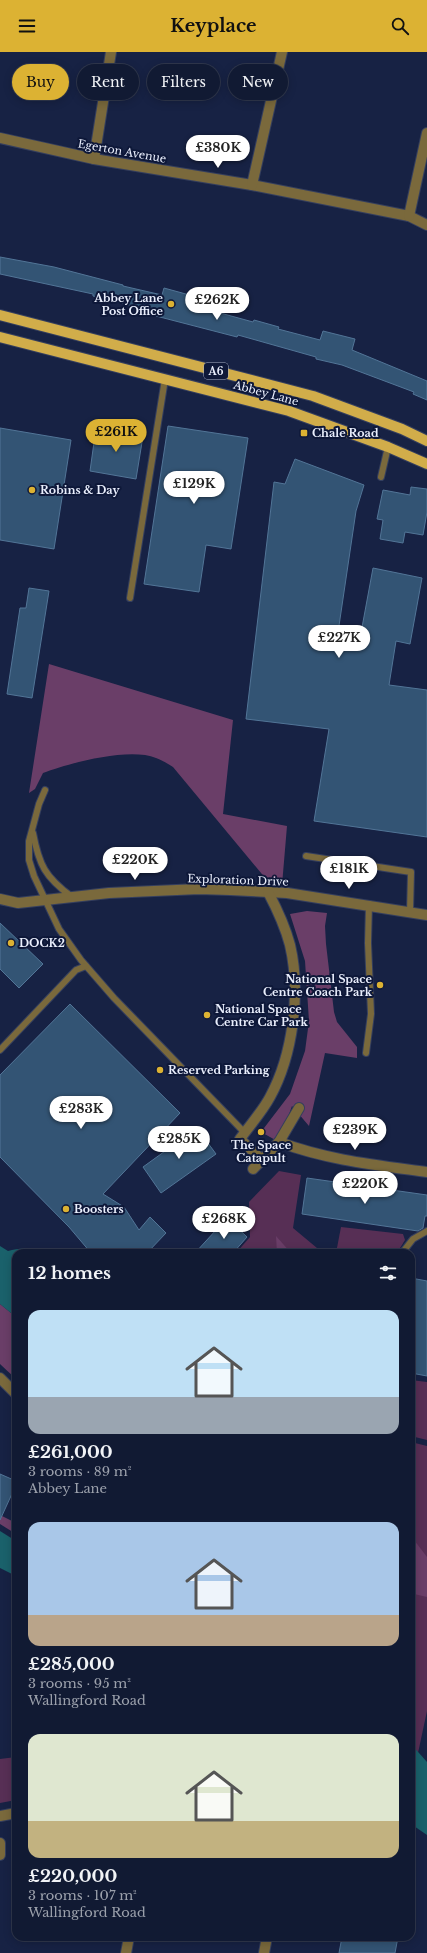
<!DOCTYPE html>
<meta charset="utf-8">
<style>
body{margin:0;font-family:"Libre Baskerville",serif;background:#1a233b;color:#f1f3f6;height:100vh;display:flex;flex-direction:column;font-size:15px;white-space:nowrap}
*{box-sizing:border-box;margin:0}
p{font-size:13px;color:#9ca1ac}
.icon{flex:none;width:22px;height:22px;fill:none;stroke:currentColor;stroke-width:2;stroke-linecap:round;stroke-linejoin:round}
.map{position:relative;flex:1;overflow:hidden}
.drawer{position:absolute;left:12px;top:1197px;width:403px;height:692px;display:flex;flex-direction:column;background:#111a33;border-radius:12px;box-shadow:0 2px 10px #0003,0 0 0 1px #30384e}
.drawer>*{flex:none}
.top-card{position:absolute;left:12px;top:12px;width:403px;height:36px;display:flex;gap:8px}
.price{position:absolute;translate:-50% -34px;padding:0 9px;border-radius:14px;background:#fff;color:#222;font-size:13px;line-height:26px;filter:drop-shadow(0 1px 2px #0008)}
.price::after{content:'';position:absolute;left:50%;top:24px;width:12px;height:9px;margin-left:-6px;background:inherit;clip-path:polygon(0 0,100% 0,50% 100%)}
.price.active{background:#dcb233;color:#111}
ul{padding:0;list-style:none}
li{display:grid;align-content:center;gap:8px;height:212px;padding:0 16px}
li span{display:grid;place-items:center;height:124px;border-radius:12px;color:#555}
li>.icon{margin-inline-start:auto}
span .icon{width:72px;height:72px;fill:#fffc;stroke-width:1}
li b{font-size:17px}
h2{display:flex;justify-content:space-between;align-items:center;height:48px;padding:0 16px;font-size:17px}
.tag{padding:0 14px;border-radius:18px;background:#111a33;box-shadow:0 2px 10px #0003,0 0 0 1px #30384e;font-size:14px;line-height:36px}
.tag.active{background:#dcb233;color:#111}
header{display:flex;justify-content:space-between;align-items:center;height:52px;padding:0 16px;background:#dcb233;color:#111;font-size:18px;font-weight:800}
.map>svg:first-child{display:block}
</style>
<header><svg class="icon" aria-label="menu" viewBox="0 0 24 24"><path d="M4 6h16M4 12h16M4 18h16"/></svg>Keyplace<svg class="icon" aria-label="search" viewBox="0 0 24 24"><circle cx="10" cy="10" r="6"/><path d="M15 15l6 6"/></svg></header>
<div class="map">
<svg width="427" height="1901" viewBox="0 0 427 1901">
<rect width="100%" height="100%" fill="#172244"/>
<g fill="#572f55">
<polygon points="279,1119 301,1123 293,1176 323,1201 236,1201 250,1185 249,1150"/>
<polygon points="341,1175 403,1182 405,1188 397,1201 336,1201"/>
<polygon points="411,1328 427,1330 427,1388 411,1384"/>
<polygon points="411,1390 427,1394 427,1659 418,1701 411,1691"/>
<polygon points="16,1705 16,1748 0,1751 0,1707"/>
</g>
<g fill="#6a3e68">
<path d="M49 612 233 668 223 762 287 774 282 833H271L173 715C168 712 162 708 156 706 129 695 70 711 43 721L35 737 29 741Z"/>
<polygon points="307,859 327,861 325,874 326,892 334,960 337,970 357,995 357,1006 325,1001 309,1074 292,1054 279,1090 261,1080 290,1042 305,999 309,969 305,909 290,862"/>
<polygon points="276,1184 291,1201 277,1201"/>
<polygon points="0,1252 16,1265 16,1327 0,1312"/>
<polygon points="0,1463 16,1471 16,1482 0,1472"/>
<polygon points="411,1484 427,1505 427,1545 414,1542 411,1538"/>
</g>
<g fill="#1a616b">
<path d="M0 1194 8 1199C18 1197 29 1194 38 1201H16V1265L0 1252Z"/>
<polygon points="0,1479 16,1489 16,1524 0,1516"/>
<polygon points="411,1692 427,1710 427,1783 411,1772"/>
</g>
<g fill="#335474" stroke="#527597">
<polygon points="0,205 54,215 123,233 123,234 162,243 164,236 215,250 213,259 253,270 254,268 279,275 278,277 320,288 323,279 355,287 352,298 427,329 427,348 413,342 414,340 342,313 316,307 316,305 238,283 237,285 156,264 158,260 125,253 125,252 93,244 93,242 0,222"/>
<polygon points="168,374 248,386 231,497 206,493 199,540 144,532"/>
<polygon points="0,376 71,388 54,497 0,488"/>
<polygon points="96,376 143,384 136,427 90,419"/>
<polygon points="295,407 364,433 356,459 336,594 358,597 373,516 422,526 410,592 396,589 389,633 427,638 427,785 314,769 329,677 246,667 274,430 285,432"/>
<polygon points="411,435 427,437 427,460 423,483 405,480 403,491 380,487 383,468 377,467 383,438 410,443"/>
<polygon points="29,536 49,539 32,646 7,642 20,556 26,556"/>
<polygon points="0,871 43,912 19,936 0,917"/>
<polygon points="70,952 180,1061 103,1142 124,1155 139,1178 150,1165 166,1181 147,1201 91,1201 69,1175 0,1105 0,1023"/>
<polygon points="197,1076 216,1102 161,1141 143,1115"/>
<polygon points="307,1126 427,1143 427,1164 425,1164 423,1176 418,1179 302,1162"/>
<polygon points="227,1166 247,1185 233,1201 195,1201"/>
<polygon points="411,1226 427,1229 427,1324 411,1321"/>
<polygon points="0,1422 16,1429 16,1433 0,1468"/>
<polygon points="342,1885 398,1885 395,1901 339,1901"/>
</g>
<g fill="none" stroke-linecap="round" stroke-linejoin="round">
<g stroke="#353f5e" stroke-width="8">
<g id="lane">
<polyline points="381,425 388,395"/>
<polyline points="130,546 165,327"/>
<polyline points="45,738 39,752 29,789 29,808 34,824 59,877 81,908 114,946 244,1080"/>
<path d="M33 781C39 813 45 825 72 845"/>
<polyline points="306,804 411,820 410,860"/>
<polyline points="0,998 76,918 86,914"/>
<polyline points="366,1001 371,962 368,891 369,852"/>
<polyline points="402,1201 413,1187 427,1179"/>
</g>
</g>
<g stroke="#353f5e" stroke-width="12">
<g id="street">
<polyline points="0,86 94,107 252,133 409,164 427,173"/>
<polyline points="94,107 111,0"/>
<polyline points="252,133 282,0"/>
<polyline points="409,164 427,81"/>
<polyline points="0,847 18,851 109,841 199,837 230,838 287,841 427,863"/>
<path d="M279 1090C327 1108 376 1113 427 1120"/>
<path d="M262 1108 240 1087C250 1073 262 1060 270 1045 293 1003 301 940 290 893 285 874 277 857 268 840"/>
<polyline points="253,1117 279,1090 299,1056"/>
<polyline points="0,1326 16,1342"/>
<polyline points="0,1764 16,1761"/>
<polyline points="0,1791 0,1803"/>
<polyline points="126,1901 129,1885"/>
<polyline points="264,1901 267,1885"/>
</g>
</g>
<g stroke="#353f5e" stroke-width="12">
<g id="primary">
<polyline points="0,263 313,344 402,377 427,389"/>
<polyline points="0,285 289,359 388,395 427,412"/>
</g>
</g>
<use href="#lane" stroke="#7a693c" stroke-width="6"/>
<use href="#street" stroke="#7a693c" stroke-width="10"/>
<use href="#primary" stroke="#d1ad4a" stroke-width="10"/>
</g>
<g fill="#dcb233" stroke="#0e1839" stroke-width="1.5">
<circle cx="171" cy="252" r="4"/>
<rect x="300" y="377" width="8" height="8" rx="2"/>
<circle cx="32" cy="438" r="4"/>
<circle cx="11" cy="891" r="4"/>
<circle cx="380" cy="933" r="4"/>
<circle cx="207" cy="963" r="4"/>
<circle cx="160" cy="1018" r="4"/>
<circle cx="261" cy="1080" r="4"/>
<circle cx="66" cy="1157" r="4"/>
</g>
<g text-anchor="middle" stroke-width="4" stroke-linejoin="round" paint-order="stroke">
<rect fill="#0e1839" stroke="#a8aec2" stroke-width="1" x="204" y="311" width="24" height="16" rx="3"/>
<g font-size="10" font-weight="bold" fill="#eaeffd">
<text x="216" y="323">A6</text>
</g>
<g font-size="11" fill="#eaeffd" stroke="#0e1839">
<text transform="translate(122 99) rotate(10)" y="4">Egerton Avenue</text>
<text transform="translate(266 341) rotate(15)" y="4">Abbey Lane</text>
<text transform="translate(238 828) rotate(2)" y="4">Exploration Drive</text>
</g>
<g font-size="11" font-weight="bold" fill="#eaeffd" stroke="#0e1839" text-anchor="start">
<text x="163" y="250" text-anchor="end">Abbey Lane<tspan x="163" dy="13">Post Office</tspan></text>
<text x="312" y="385">Chale Road</text>
<text x="40" y="442">Robins &amp; Day</text>
<text x="19" y="895">DOCK2</text>
<text x="372" y="931" text-anchor="end">National Space<tspan x="372" dy="13">Centre Coach Park</tspan></text>
<text x="215" y="961">National Space<tspan x="215" dy="13">Centre Car Park</tspan></text>
<text x="168" y="1022">Reserved Parking</text>
<text x="261" y="1097" text-anchor="middle">The Space<tspan x="261" dy="13">Catapult</tspan></text>
<text x="74" y="1161">Boosters</text>
</g>
</g>
</svg>
<b class="price" style="left:218px;top:117px">£380K</b>
<b class="price" style="left:217px;top:269px">£262K</b>
<b class="price active" style="left:116px;top:401px">£261K</b>
<b class="price" style="left:194px;top:453px">£129K</b>
<b class="price" style="left:339px;top:607px">£227K</b>
<b class="price" style="left:135px;top:829px">£220K</b>
<b class="price" style="left:349px;top:838px">£181K</b>
<b class="price" style="left:81px;top:1078px">£283K</b>
<b class="price" style="left:355px;top:1099px">£239K</b>
<b class="price" style="left:179px;top:1108px">£285K</b>
<b class="price" style="left:365px;top:1153px">£220K</b>
<b class="price" style="left:224px;top:1188px">£268K</b>
<div class="top-card">
<a class="tag active">Buy</a>
<a class="tag">Rent</a>
<a class="tag">Filters</a>
<a class="tag">New</a>
</div>
<section class="drawer">
<h2>12 homes<svg class="icon" aria-label="filters" viewBox="0 0 24 24"><path d="M4 7h16M4 17h16"/><circle cx="9" cy="7" r="2"/><circle cx="15" cy="17" r="2"/></svg></h2>
<ul>
<li><span style="background:linear-gradient(#bfe0f5 70%,#9aa5b1 0)"><svg class="icon" aria-label="home" viewBox="0 0 24 24"><path d="M3 11l9-7 9 7M6 9v11h12V9"/></svg></span><div><b>£261,000</b><p>3 rooms · 89 m²</p><p>Abbey Lane</p></div></li>
<li><span style="background:linear-gradient(#a9c7e8 75%,#b9a48a 0)"><svg class="icon" aria-label="home" viewBox="0 0 24 24"><path d="M3 11l9-7 9 7M6 9v11h12V9"/></svg></span><div><b>£285,000</b><p>3 rooms · 95 m²</p><p>Wallingford Road</p></div></li>
<li><span style="background:linear-gradient(#dfe7d0 70%,#c2b280 0)"><svg class="icon" aria-label="home" viewBox="0 0 24 24"><path d="M3 11l9-7 9 7M6 9v11h12V9"/></svg></span><div><b>£220,000</b><p>3 rooms · 107 m²</p><p>Wallingford Road</p></div></li>
</ul>
</section>
</div>
